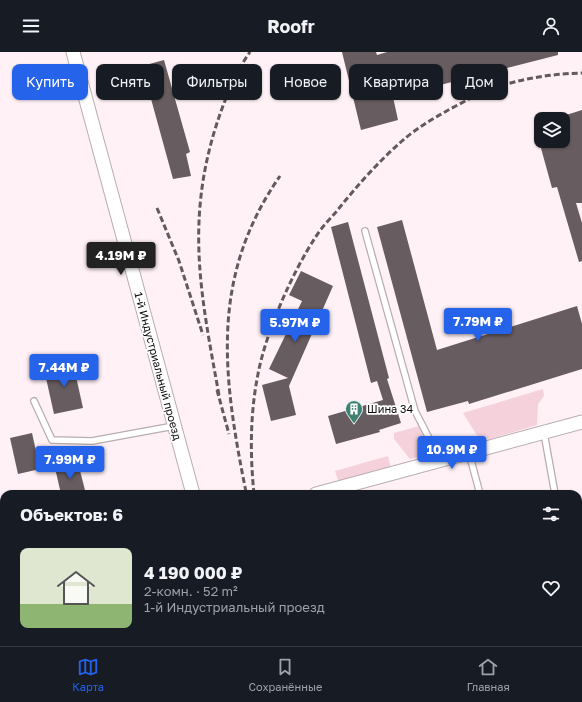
<!DOCTYPE html>
<html lang="ru">
<meta charset="utf-8">
<style>
body{margin:0;font-family:"Golos Text",sans-serif;background:#20242c;color:#f1f3f6;height:100vh;display:flex;flex-direction:column;font-size:15px;white-space:nowrap}
*{box-sizing:border-box;margin:0}
p{font-size:13px;color:#9ea1a6}
.icon{flex:none;width:22px;height:22px;fill:none;stroke:currentColor;stroke-width:2;stroke-linecap:round;stroke-linejoin:round}
.map{position:relative;flex:1;overflow:hidden}
.details{position:absolute;left:0px;top:438px;width:582px;height:156px;display:flex;flex-direction:column;background:#171b24;border-radius:12px 12px 0 0;box-shadow:0 1px 3px #0004}
.details>*{flex:none}
.banner{position:absolute;left:12px;top:12px;width:558px;height:36px;display:flex;gap:8px}
.controls{position:absolute;left:534px;top:60px;display:grid;gap:8px}
.controls a{display:grid;place-items:center;width:36px;height:36px;border-radius:8px;background:#171b24;box-shadow:0 1px 3px #0004;font-size:20px}
.price{position:absolute;translate:-50% -34px;padding:0 9px;border-radius:4px;background:#2563eb;color:#fff;font-size:13px;line-height:26px;filter:drop-shadow(0 1px 2px #0008)}
.price::after{content:'';position:absolute;left:50%;top:24px;width:12px;height:9px;margin-left:-6px;background:inherit;clip-path:polygon(0 0,100% 0,50% 100%)}
.price.selected{background:#222;color:#fff}
ul{padding:0;list-style:none}
li{display:flex;align-items:center;gap:12px;height:100px;padding:0 20px}
li+li{border-top:1px solid #363941}
li span{display:grid;place-items:center;flex:none;width:112px;height:80px;border-radius:8px;color:#555}
li>.icon{margin-inline-start:auto}
span .icon{width:48px;height:48px;fill:#fffc;stroke-width:1}
li b{font-size:17px}
h2{display:flex;justify-content:space-between;align-items:center;height:48px;padding:0 20px;font-size:17px}
.tag{padding:0 14px;border-radius:8px;background:#171b24;box-shadow:0 1px 3px #0004;font-size:14px;line-height:36px}
.tag.selected{background:#2563eb;color:#fff}
header{display:flex;justify-content:space-between;align-items:center;height:52px;padding:0 20px;background:#171b24;font-size:18px;font-weight:700}
.menu{display:flex;justify-content:space-around;align-items:center;height:56px;border-top:1px solid #363941;background:#171b24;font-size:11px;color:#9ea1a6}
.menu a{display:grid;justify-items:center;gap:2px}
.menu .selected{color:#2563eb}
.map>svg:first-child{display:block}
</style>
<header><svg class="icon" aria-label="menu" viewBox="0 0 24 24"><path d="M4 6h16M4 12h16M4 18h16"/></svg>Roofr<svg class="icon" aria-label="person" viewBox="0 0 24 24"><circle cx="12" cy="8" r="4"/><path d="M4 21q1-7 8-7t8 7"/></svg></header>
<div class="map">
<svg width="582" height="594" viewBox="0 0 582 594">
<rect width="100%" height="100%" fill="#fff1f5"/>
<g fill="#f4d1db">
<polygon points="543,337 544,344 538,352 537,373 490,387 478,385 463,361"/>
<polygon points="419,374 426,392 422,404 410,407 394,387 394,381"/>
<polygon points="388,404 391,416 339,431 335,419"/>
</g>
<g fill="#675c5f">
<polygon points="342,0 376,0 377,3 387,0 558,0 558,3 393,45 398,68 361,78"/>
<polygon points="164,8 190,100 186,102 191,124 173,127 142,14"/>
<polygon points="582,58 582,151 576,151 582,171 582,209 579,210 557,135 552,136 539,89 563,89 563,64"/>
<polygon points="402,168 437,298 577,254 582,272 582,317 469,352 468,349 427,360 377,175"/>
<polygon points="348,170 389,326 387,327 401,371 379,378 380,380 336,392 328,364 383,348 377,329 371,331 331,175"/>
<polygon points="301,219 333,234 289,334 296,363 271,369 262,333 288,326 269,317 302,249 289,243"/>
<polygon points="73,311 83,356 54,362 44,317"/>
<polygon points="32,381 40,417 18,422 10,386"/>
<polygon points="78,411 86,442 61,442 55,416"/>
</g>
<g fill="none" stroke-linecap="round" stroke-linejoin="round">
<g stroke="#b9adb0" stroke-width="8">
<g id="service">
<polyline points="365,179 415,359 429,386 436,409"/>
<polyline points="34,349 52,388 92,389 174,374"/>
<polyline points="544,381 555,442"/>
<polyline points="469,401 480,442"/>
<polyline points="0,519 4,518"/>
<polyline points="578,544 582,558"/>
<polyline points="43,590 44,594"/>
<polyline points="185,594 190,590"/>
</g>
</g>
<g stroke="#b9adb0" stroke-width="15">
<g id="tertiary">
<polyline points="73,0 193,442"/>
<polyline points="316,442 582,370"/>
</g>
</g>
<use href="#service" stroke="#fff" stroke-width="5.5"/>
<use href="#tertiary" stroke="#fff" stroke-width="13"/>
<g stroke="#625a5d" stroke-width="3" stroke-dasharray="6 3" stroke-linecap="butt">
<polyline points="157,156 179,209 203,283"/>
<polyline points="217,338 229,382"/>
<path d="M219 343C201 244 185 170 217 71 225 47 235 21 250 0"/>
<path d="M246 440C223 325 209 226 280 124"/>
<path d="M254 442C250 402 250 362 258 322 266 280 292 221 315 186 321 176 329 168 336 160 356 135 378 110 402 89 421 72 448 58 471 46 505 29 544 22 582 21"/>
<polyline points="295,590 297,594"/>
</g>
</g>
<defs>
<g id="building-pin" transform="scale(0.9)"><path d="M0 17L-7.5 6A9.5 9.5 0 1 1 7.5 6Z" fill="#3f8274" stroke="#fff"/><path d="M-4-6H4V6H1V3H-1V6H-4ZM-2.5-4.3h1.7v1.8h-1.7ZM.8-4.3h1.7v1.8H.8ZM-2.5-1h1.7V.8h-1.7ZM.8-1h1.7V.8H.8Z" fill="#fff"/></g>
</defs>
<g fill-rule="evenodd">
<use href="#building-pin" x="354" y="357"/>
</g>
<g text-anchor="middle" stroke-width="3.5" stroke-linejoin="round" paint-order="stroke">
<g font-size="11" fill="#100b0d" stroke="#fff">
<text transform="translate(158 314) rotate(75)" y="4">1-й Индустриальный проезд</text>
</g>
<g font-size="11" fill="#100b0d" stroke="#fff" text-anchor="start">
<text x="367" y="361">Шина 34</text>
</g>
</g>
</svg>
<div class="controls">
<a><svg class="icon" aria-label="layers" viewBox="0 0 24 24"><path d="M12 4l9 5-9 5-9-5zM3 14l9 5 9-5"/></svg></a>
</div>
<b class="price selected" style="left:121px;top:224px">4.19M ₽</b>
<b class="price" style="left:478px;top:290px">7.79M ₽</b>
<b class="price" style="left:295px;top:291px">5.97M ₽</b>
<b class="price" style="left:64px;top:336px">7.44M ₽</b>
<b class="price" style="left:452px;top:418px">10.9M ₽</b>
<b class="price" style="left:70px;top:428px">7.99M ₽</b>
<div class="banner">
<a class="tag selected">Купить</a>
<a class="tag">Снять</a>
<a class="tag">Фильтры</a>
<a class="tag">Новое</a>
<a class="tag">Квартира</a>
<a class="tag">Дом</a>
</div>
<section class="details">
<h2>Объектов: 6<svg class="icon" aria-label="filters" viewBox="0 0 24 24"><path d="M4 7h16M4 17h16"/><circle cx="9" cy="7" r="2"/><circle cx="15" cy="17" r="2"/></svg></h2>
<ul>
<li><span style="background:linear-gradient(#dfe7d0 70%,#8fb573 0)"><svg class="icon" aria-label="home" viewBox="0 0 24 24"><path d="M3 11l9-7 9 7M6 9v11h12V9"/></svg></span><div><b>4 190 000 ₽</b><p>2-комн. · 52 m²</p><p>1-й Индустриальный проезд</p></div><svg class="icon" aria-label="heart" viewBox="0 0 24 24"><path d="M12 20l-8-8c-3-5 5-10 8-4 3-6 11-1 8 4z"/></svg></li>
</ul>
</section>
</div>
<nav class="menu">
<a class="selected"><svg class="icon" aria-label="map" viewBox="0 0 24 24"><path d="M3 6l6-2 6 2 6-2v14l-6 2-6-2-6 2zM9 4v14M15 6v14"/></svg>Карта</a>
<a><svg class="icon" aria-label="saved" viewBox="0 0 24 24"><path d="M7 4h10v16l-5-4-5 4z"/></svg>Сохранённые</a>
<a><svg class="icon" aria-label="home" viewBox="0 0 24 24"><path d="M3 11l9-7 9 7M6 9v11h12V9"/></svg>Главная</a>
</nav>
